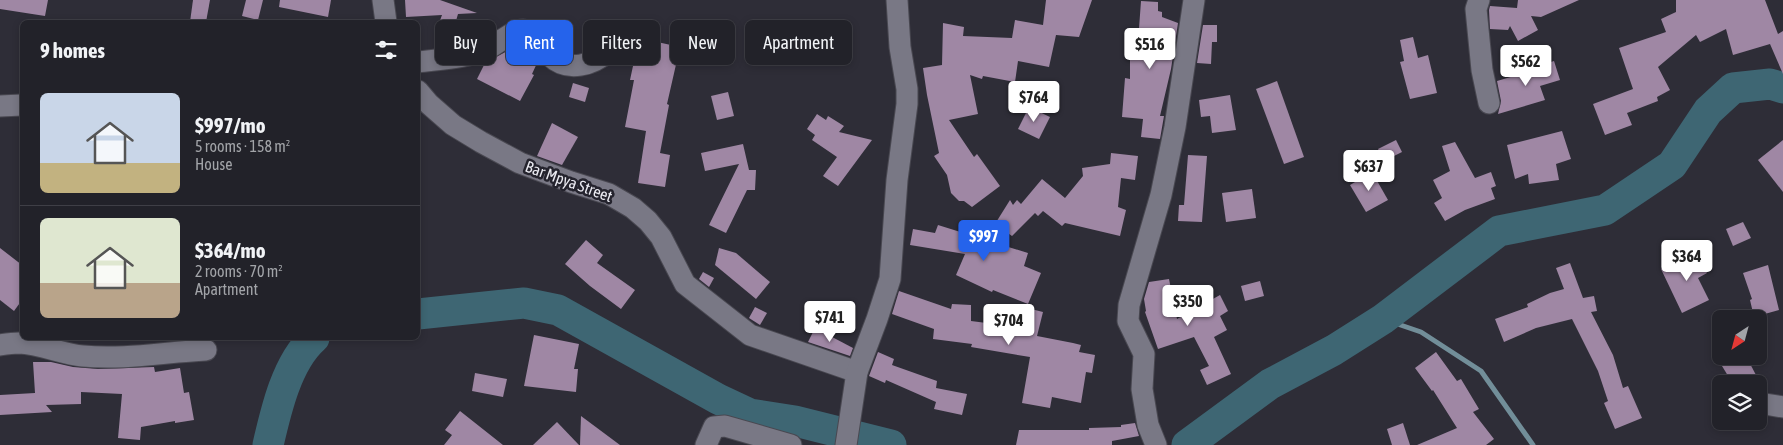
<!DOCTYPE html>
<meta charset="utf-8">
<style>
body{margin:0;font-family:"Asap Condensed",sans-serif;background:#2e2f35;color:#f1f3f6;height:100vh;display:flex;flex-direction:column;font-size:19px;white-space:nowrap}
*{box-sizing:border-box;margin:0}
p{font-size:16px;color:#a2a4a8}
.icon{flex:none;width:28px;height:28px;fill:none;stroke:currentColor;stroke-width:2;stroke-linecap:round;stroke-linejoin:round}
.map{position:relative;flex:1;overflow:hidden}
.drawer{position:absolute;left:20px;top:20px;width:400px;height:320px;display:flex;flex-direction:column;background:#222229;border-radius:8px;box-shadow:0 2px 8px #0003,0 0 0 1px #3f3f46}
.drawer>*{flex:none}
.guide{position:absolute;left:435px;top:20px;width:475px;height:45px;display:flex;gap:10px}
.needle{width:32px;rotate:216deg}
.buttons{position:absolute;left:1712px;top:310px;display:grid;gap:10px}
.buttons a{display:grid;place-items:center;width:55px;height:55px;border-radius:8px;background:#222229;box-shadow:0 2px 8px #0003,0 0 0 1px #3f3f46;font-size:25px}
.price{position:absolute;translate:-50% -42px;padding:0 11px;border-radius:5px;background:#fff;color:#222;font-size:16px;line-height:32px;filter:drop-shadow(0 1px 2px #0008)}
.price::after{content:'';position:absolute;left:50%;top:30px;width:15px;height:11px;margin-left:-8px;background:inherit;clip-path:polygon(0 0,100% 0,50% 100%)}
.price.on{background:#2563eb;color:#fff}
ul{padding:0;list-style:none}
li{display:flex;align-items:center;gap:15px;height:125px;padding:0 20px}
li+li{border-top:1px solid #3f3f46}
li span{display:grid;place-items:center;flex:none;width:140px;height:100px;border-radius:8px;color:#555}
li>.icon{margin-inline-start:auto}
span .icon{width:60px;height:60px;fill:#fffc;stroke-width:1}
li b{font-size:21px}
h2{display:flex;justify-content:space-between;align-items:center;height:60px;padding:0 20px;font-size:21px}
.pill{padding:0 18px;border-radius:8px;background:#222229;box-shadow:0 2px 8px #0003,0 0 0 1px #3f3f46;font-size:18px;line-height:45px}
.pill.on{background:#2563eb;color:#fff}
.map>svg:first-child{display:block}
</style>
<div class="map">
<svg width="1783" height="445" viewBox="0 0 1783 445">
<rect width="100%" height="100%" fill="#2e2d37"/>
<g fill="none" stroke-linecap="round" stroke-linejoin="round">
<polyline stroke="#728e99" stroke-width="5" points="1383,319 1421,332 1481,371 1533,445"/>
<g stroke="#3e6673" stroke-width="31">
<polyline points="418,314 524,303 558,310 718,399 750,414 795,421 891,445"/>
<path d="M268 445C276 410 287 362 314 338"/>
<polyline points="1187,445 1270,384 1334,350 1383,319 1499,231 1605,210 1672,165 1708,111 1733,88 1770,84 1783,88"/>
</g>
</g>
<g fill="#9f87a4">
<polygon points="0,0 48,0 45,16 0,9"/>
<polygon points="193,0 210,0 206,22 190,22"/>
<polygon points="246,0 263,0 258,20 242,16"/>
<polygon points="280,0 331,0 328,17 279,7"/>
<polygon points="405,0 440,0 477,13 458,14 453,31 438,26 442,15 406,17"/>
<polygon points="1046,0 1092,0 1079,37 1056,35 1049,67 1018,61 1015,82 983,76 982,79 970,75 978,114 949,120 974,157 977,154 1000,186 972,207 964,201 959,201 951,193 947,175 934,156 939,153 927,95 923,68 942,65 943,23 964,27 963,36 1012,38 1015,20 1043,25"/>
<polygon points="1518,0 1579,0 1541,17 1531,16 1538,30 1518,41 1510,26 1508,30 1490,29 1489,10 1490,6 1517,8"/>
<polygon points="1676,0 1765,0 1778,34 1783,31 1783,74 1770,44 1733,55 1726,29 1700,42 1696,35 1658,67 1670,90 1657,97 1658,101 1627,113 1632,125 1605,135 1593,104 1633,89 1619,48 1666,32 1661,19 1676,12"/>
<polygon points="1141,1 1158,2 1158,11 1162,12 1162,17 1178,23 1171,69 1160,116 1164,116 1160,139 1141,137 1143,119 1122,117 1125,78 1130,79 1130,56 1137,56"/>
<polygon points="1203,25 1217,25 1217,42 1212,42 1211,64 1197,63"/>
<polygon points="1413,37 1418,58 1428,55 1437,93 1410,99 1400,62 1404,61 1400,40"/>
<polygon points="639,38 680,47 667,104 669,105 660,153 670,155 665,187 638,183 646,131 625,127 634,80 630,80"/>
<polygon points="511,49 526,55 527,53 534,57 538,61 532,74 534,75 520,101 477,79 485,63"/>
<polygon points="1554,61 1560,80 1540,86 1545,100 1498,114 1501,101 1497,81 1514,76 1513,74"/>
<polygon points="1277,81 1304,157 1284,164 1256,89"/>
<polygon points="573,83 589,88 585,102 569,97"/>
<polygon points="728,92 734,116 717,120 711,96"/>
<polygon points="1230,95 1236,130 1212,133 1210,116 1201,117 1199,100"/>
<polygon points="1029,107 1050,117 1039,139 1018,129"/>
<polygon points="817,114 826,120 828,116 844,126 839,132 872,140 838,186 823,176 837,157 812,140 815,135 807,129"/>
<polygon points="552,123 578,137 562,165 537,156"/>
<polygon points="1562,131 1571,159 1556,164 1559,180 1529,184 1528,174 1515,179 1507,145"/>
<polygon points="1396,140 1402,152 1384,161 1378,149"/>
<polygon points="1783,140 1783,192 1758,160"/>
<polygon points="1455,142 1475,178 1491,172 1496,186 1491,188 1495,199 1465,210 1445,221 1434,203 1442,198 1433,180 1450,171 1442,146"/>
<polygon points="743,144 749,170 756,170 755,190 747,190 726,233 709,225 739,164 705,171 701,153"/>
<polygon points="1111,153 1138,156 1135,180 1121,178 1118,207 1126,210 1120,236 1065,223 1062,226 1043,211 1038,216 1035,213 1012,236 995,224 1010,200 1013,205 1017,200 1021,204 1042,179 1065,198 1083,176 1082,168 1110,164"/>
<polygon points="1188,155 1207,156 1202,222 1178,221 1179,205 1184,205"/>
<polygon points="1372,172 1388,200 1366,212 1350,185"/>
<polygon points="1252,189 1256,218 1226,222 1222,193"/>
<polygon points="1743,222 1751,238 1733,246 1726,229"/>
<polygon points="938,225 1028,253 1024,266 1041,273 1028,304 993,290 992,292 956,275 965,254 910,245 913,229 935,233"/>
<polygon points="586,240 603,255 597,263 635,290 621,309 590,286 565,264"/>
<polygon points="0,248 22,265 22,300 14,311 0,300"/>
<polygon points="719,248 736,253 770,282 756,299 715,265"/>
<polygon points="1696,253 1707,273 1698,278 1709,300 1682,313 1661,269"/>
<polygon points="1570,263 1583,298 1594,296 1597,311 1591,312 1613,355 1623,388 1628,386 1642,418 1615,429 1604,403 1608,401 1598,371 1572,319 1536,328 1504,342 1495,319 1528,307 1527,304 1550,293 1564,289 1556,268"/>
<polygon points="1768,265 1779,310 1754,317 1750,300 1752,299 1743,273"/>
<polygon points="703,272 714,278 709,287 699,279"/>
<polygon points="1169,279 1177,319 1220,295 1228,311 1220,316 1227,330 1214,337 1231,374 1207,385 1200,370 1209,366 1194,337 1158,349 1145,312 1146,311 1144,299 1149,282"/>
<polygon points="1260,281 1264,296 1245,301 1241,286"/>
<polygon points="899,291 951,309 952,304 971,305 971,321 1010,326 1015,305 1043,312 1037,336 1073,343 1081,345 1079,352 1095,355 1092,373 1086,372 1081,403 1052,397 1050,408 1022,403 1030,357 971,347 972,344 933,339 934,329 892,314"/>
<polygon points="755,307 767,313 760,325 749,318"/>
<polygon points="815,328 853,348 850,356 808,342"/>
<polygon points="534,335 579,344 574,369 578,369 576,392 524,386"/>
<polygon points="878,352 894,359 892,365 937,381 936,388 967,394 962,415 934,409 936,402 886,380 885,383 869,376"/>
<polygon points="1436,352 1457,381 1461,379 1479,409 1473,412 1494,439 1486,445 1417,445 1457,428 1433,390 1432,391 1415,368"/>
<polygon points="1740,356 1746,356 1757,377 1745,384 1733,384 1722,366"/>
<polygon points="33,362 51,362 73,367 98,369 154,367 155,372 180,368 184,393 189,392 194,420 175,423 175,421 141,427 140,440 118,438 122,394 81,392 81,404 46,405 52,412 0,415 0,395 35,393"/>
<polygon points="475,373 507,379 503,397 472,391"/>
<polygon points="460,411 503,445 444,445 452,435 445,430"/>
<polygon points="581,416 620,445 580,445"/>
<polygon points="557,422 579,445 533,445"/>
<polygon points="1135,423 1139,436 1112,441 1112,445 1016,445 1019,430 1089,430 1089,428 1121,427 1121,425"/>
<polygon points="1403,423 1410,445 1392,445 1387,429"/>
</g>
<g fill="none" stroke-linecap="round" stroke-linejoin="round">
<g stroke="#494851" stroke-width="23">
<g id="street">
<polyline points="383,0 386,22"/>
<polyline points="1479,0 1476,9 1482,70 1489,103"/>
<path d="M418 62C441 59 468 58 489 48 497 44 515 29 523 30 534 31 542 48 550 56 568 73 593 65 609 51"/>
<polyline points="418,91 429,104 453,125 481,142 520,163 571,182 609,194 633,208 648,221 661,237 685,284 750,335 857,372"/>
<polyline points="0,106 22,105"/>
<path d="M0 345C6 344 13 343 19 343 41 344 62 354 83 356 124 360 165 352 206 350"/>
<polyline points="1759,403 1783,407"/>
<polyline points="706,445 714,427 725,426 791,445"/>
<polyline points="846,445 857,372 877,319 890,279 897,180 907,104 907,89 900,47 897,0"/>
<polyline points="1156,445 1148,425 1142,389 1144,354 1128,321 1129,305 1161,195 1175,127 1194,0"/>
</g>
</g>
<use href="#street" stroke="#797885" stroke-width="21"/>
</g>
<g text-anchor="middle" stroke-width="5" stroke-linejoin="round" paint-order="stroke">
<g font-size="16" fill="#eaeaf1" stroke="#24232d">
<text transform="translate(569 181) rotate(20)" y="6">Bar Mpya Street</text>
</g>
</g>
</svg>
<div class="buttons">
<a><svg class="needle" viewBox="-14 -14 28 28"><path d="M0-13l5 13h-10z" fill="#e53935"/><path d="M0 13l5-13h-10z" fill="#a2a4a8"/></svg></a>
<a><svg class="icon" aria-label="layers" viewBox="0 0 24 24"><path d="M12 4l9 5-9 5-9-5zM3 14l9 5 9-5"/></svg></a>
</div>
<b class="price" style="left:1150px;top:70px">$516</b>
<b class="price" style="left:1526px;top:87px">$562</b>
<b class="price" style="left:1034px;top:123px">$764</b>
<b class="price" style="left:1369px;top:192px">$637</b>
<b class="price on" style="left:984px;top:262px">$997</b>
<b class="price" style="left:1687px;top:282px">$364</b>
<b class="price" style="left:1188px;top:327px">$350</b>
<b class="price" style="left:830px;top:343px">$741</b>
<b class="price" style="left:1009px;top:346px">$704</b>
<div class="guide">
<a class="pill">Buy</a>
<a class="pill on">Rent</a>
<a class="pill">Filters</a>
<a class="pill">New</a>
<a class="pill">Apartment</a>
</div>
<section class="drawer">
<h2>9 homes<svg class="icon" aria-label="filters" viewBox="0 0 24 24"><path d="M4 7h16M4 17h16"/><circle cx="9" cy="7" r="2"/><circle cx="15" cy="17" r="2"/></svg></h2>
<ul>
<li><span style="background:linear-gradient(#c9d6e8 70%,#c2b280 0)"><svg class="icon" aria-label="home" viewBox="0 0 24 24"><path d="M3 11l9-7 9 7M6 9v11h12V9"/></svg></span><div><b>$997/mo</b><p>5 rooms · 158 m²</p><p>House</p></div></li>
<li><span style="background:linear-gradient(#dfe7d0 65%,#b9a48a 0)"><svg class="icon" aria-label="home" viewBox="0 0 24 24"><path d="M3 11l9-7 9 7M6 9v11h12V9"/></svg></span><div><b>$364/mo</b><p>2 rooms · 70 m²</p><p>Apartment</p></div></li>
</ul>
</section>
</div>
